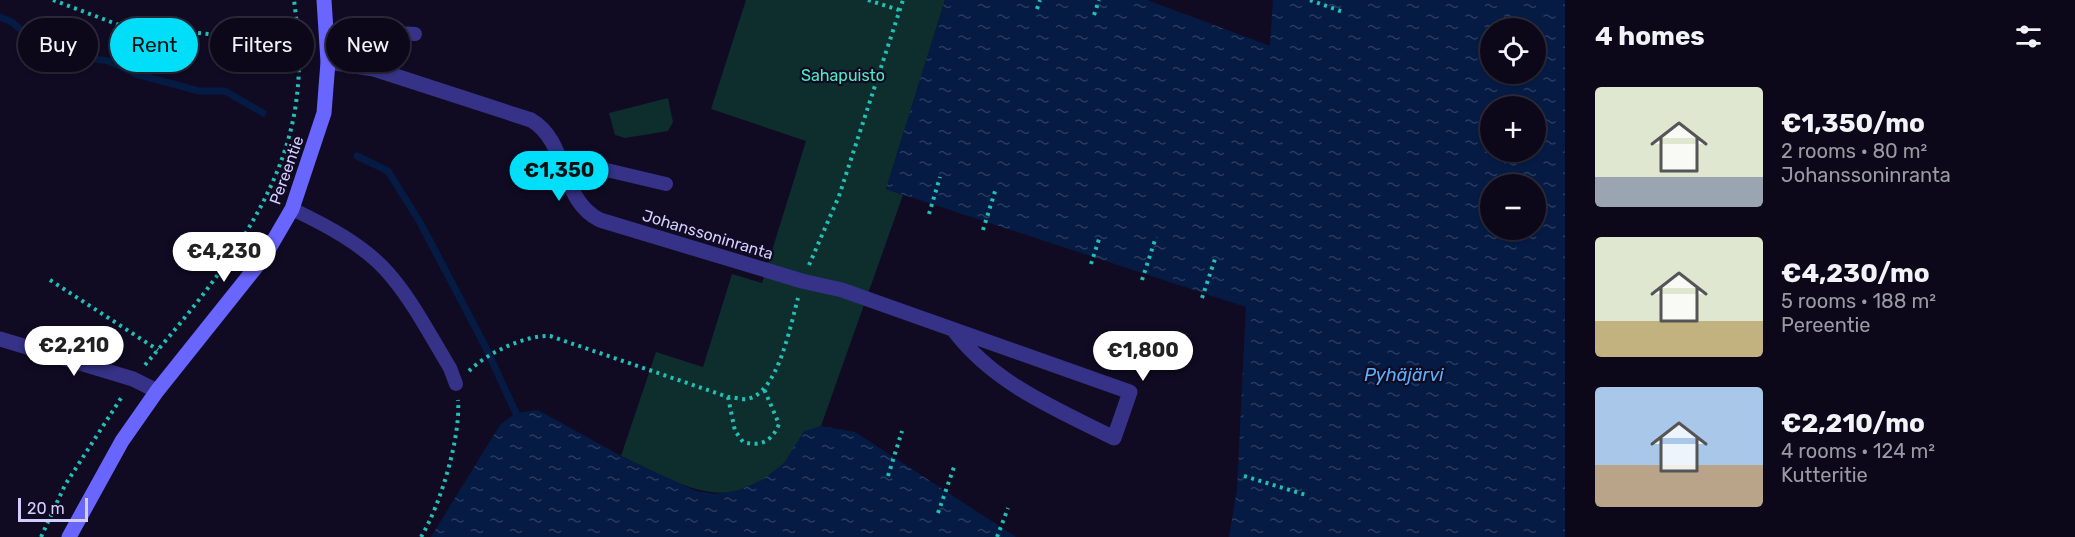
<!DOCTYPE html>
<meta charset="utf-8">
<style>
body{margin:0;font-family:Rubik,sans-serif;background:#1a1627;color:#f1f3f6;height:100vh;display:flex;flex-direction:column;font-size:22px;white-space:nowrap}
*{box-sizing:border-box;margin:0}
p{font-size:20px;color:#9a9aa2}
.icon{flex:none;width:33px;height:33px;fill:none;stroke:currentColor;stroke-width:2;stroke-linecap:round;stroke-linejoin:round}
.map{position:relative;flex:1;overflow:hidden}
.details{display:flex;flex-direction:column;background:#0c081a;width:510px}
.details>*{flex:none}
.top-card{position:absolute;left:18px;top:18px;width:570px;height:54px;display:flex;gap:12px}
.tools{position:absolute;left:1480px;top:18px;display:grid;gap:12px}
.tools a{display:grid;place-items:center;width:66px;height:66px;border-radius:50%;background:#0c081a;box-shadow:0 2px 4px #0004,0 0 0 2px #2c2939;font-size:30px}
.scale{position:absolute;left:18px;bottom:15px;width:70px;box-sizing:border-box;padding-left:6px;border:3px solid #d4ceff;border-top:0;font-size:16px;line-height:21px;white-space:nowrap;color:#d4ceff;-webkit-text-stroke:4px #100b23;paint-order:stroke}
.price{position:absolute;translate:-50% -51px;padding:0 14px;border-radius:21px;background:#fff;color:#222;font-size:20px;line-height:39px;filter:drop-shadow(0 2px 3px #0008)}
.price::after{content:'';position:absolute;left:50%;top:36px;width:18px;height:14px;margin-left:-9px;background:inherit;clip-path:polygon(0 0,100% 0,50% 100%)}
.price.current{background:#00def9;color:#111}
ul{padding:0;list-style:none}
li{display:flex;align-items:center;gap:18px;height:150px;padding:0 30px}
li span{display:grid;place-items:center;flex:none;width:168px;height:120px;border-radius:6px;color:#555}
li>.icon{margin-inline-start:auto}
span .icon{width:72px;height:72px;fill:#fffc;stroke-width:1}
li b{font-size:26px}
h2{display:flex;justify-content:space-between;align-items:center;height:72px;padding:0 30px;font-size:26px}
.tag{padding:0 21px;border-radius:27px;background:#0c081a;box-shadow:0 2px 4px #0004,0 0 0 2px #2c2939;font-size:21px;line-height:54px}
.tag.current{background:#00def9;color:#111}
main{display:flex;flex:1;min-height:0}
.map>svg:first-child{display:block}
</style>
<main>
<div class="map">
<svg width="1565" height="537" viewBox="0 0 1565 537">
<defs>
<pattern id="water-ripples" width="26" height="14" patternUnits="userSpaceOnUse" patternTransform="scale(1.5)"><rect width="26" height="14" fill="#051b43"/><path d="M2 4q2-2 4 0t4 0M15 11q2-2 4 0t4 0" fill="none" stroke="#293b5f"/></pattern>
</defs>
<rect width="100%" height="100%" fill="#100b23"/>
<g fill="#0e2e2d">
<path d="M746 0H945L886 189 903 195 821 426C793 435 801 445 784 463 730 520 677 482 621 456L656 352 703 367 732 274 762 283 806 141 711 109Z"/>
<polygon points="668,98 673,122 668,131 625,138 615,135 609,113"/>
</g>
<g fill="url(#water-ripples)" fill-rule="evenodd">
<path d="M945 0H1147L1270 46 1273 0H1565V537H1229L1237 489 1246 307 886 189ZM1491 28H1536V74H1491ZM1491 106H1536V152H1491ZM1491 184H1536V230H1491Z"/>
<polygon points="538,410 621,456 696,491 716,494 739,490 762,480 784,463 804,431 821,426 855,432 1016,537 431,537 500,425 516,413"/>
</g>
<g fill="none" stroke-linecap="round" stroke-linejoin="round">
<g stroke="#051b43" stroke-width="7">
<polyline points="0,17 12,22 45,52 109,61 136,74 199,91 225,91 263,113"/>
<polyline points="357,156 388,171 421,224 484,344 516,413"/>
</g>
<g stroke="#22bfb6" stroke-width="4" stroke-dasharray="3 4.5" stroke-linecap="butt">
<polyline points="53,0 119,25 297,43"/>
<polyline points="868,0 899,10"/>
<polyline points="1310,0 1343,12"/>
<polyline points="1037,9 1040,0"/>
<polyline points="1094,15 1099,0"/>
<polyline points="929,214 940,177"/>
<polyline points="983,230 996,188"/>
<polyline points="1091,264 1100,236"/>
<polyline points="809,265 839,196 903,0"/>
<polyline points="50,280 158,350"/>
<polyline points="1142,280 1156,237"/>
<polyline points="1202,298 1216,256"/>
<path d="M145 365C210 289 286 198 297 95 301 64 298 31 294 0"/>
<path d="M469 371C487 353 525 335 550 336L728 397C734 397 742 400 747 399 778 394 791 323 798 298"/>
<path d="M728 397 735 431 743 442C761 447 772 441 779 424L764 389"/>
<polyline points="888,476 902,431"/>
<polyline points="1244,476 1306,495"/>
<polyline points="938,513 954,467"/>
<polyline points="41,537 65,485 123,395"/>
<path d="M421 537C440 506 461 437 458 400"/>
<polyline points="997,537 1008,508"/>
</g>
<g stroke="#353287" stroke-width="14">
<path d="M374 69C383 47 389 30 415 34"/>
<polyline points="560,159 666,184"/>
<path d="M292 209C326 225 366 246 390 275 414 303 431 337 450 368L456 384"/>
</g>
<g stroke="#353287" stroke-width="15">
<path d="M328 62 374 69 531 120C569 142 559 200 600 220L802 281 842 290 1130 392 1114 438C1056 409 995 384 955 332"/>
<polyline points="0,339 133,379 157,391"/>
</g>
<polyline stroke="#6965ff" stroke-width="15" points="69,537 122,441 157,391 264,257 292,209 324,113 328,62 324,0"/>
</g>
<g text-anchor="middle" stroke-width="4.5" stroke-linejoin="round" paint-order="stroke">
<g font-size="16" fill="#4eebc4" stroke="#100b23">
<text x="843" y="81">Sahapuisto</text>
</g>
<g font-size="16" fill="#d4ceff" stroke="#100b23">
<text transform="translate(286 170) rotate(-70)" y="6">Pereentie</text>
<text transform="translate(708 234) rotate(17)" y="6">Johanssoninranta</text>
</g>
<g font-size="18" font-style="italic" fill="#5cb2ff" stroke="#100b23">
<text x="1404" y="381">Pyhäjärvi</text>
</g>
</g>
</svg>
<div class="tools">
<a><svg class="icon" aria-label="locate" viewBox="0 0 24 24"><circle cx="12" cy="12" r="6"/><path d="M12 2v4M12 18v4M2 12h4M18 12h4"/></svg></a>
<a>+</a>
<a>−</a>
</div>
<div class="scale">20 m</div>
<b class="price current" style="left:559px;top:202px">€1,350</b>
<b class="price" style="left:224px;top:283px">€4,230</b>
<b class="price" style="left:74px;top:377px">€2,210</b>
<b class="price" style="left:1143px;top:382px">€1,800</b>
<div class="top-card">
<a class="tag">Buy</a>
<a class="tag current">Rent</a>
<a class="tag">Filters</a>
<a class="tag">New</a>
</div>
</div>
<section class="details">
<h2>4 homes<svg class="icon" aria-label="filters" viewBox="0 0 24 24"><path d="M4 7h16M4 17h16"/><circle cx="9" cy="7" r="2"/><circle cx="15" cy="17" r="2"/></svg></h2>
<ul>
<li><span style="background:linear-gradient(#dfe7d0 75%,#9aa5b1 0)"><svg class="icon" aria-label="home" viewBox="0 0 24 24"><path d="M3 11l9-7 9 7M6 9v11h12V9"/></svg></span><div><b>€1,350/mo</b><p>2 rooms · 80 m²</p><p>Johanssoninranta</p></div></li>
<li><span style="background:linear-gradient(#dfe7d0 70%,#c2b280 0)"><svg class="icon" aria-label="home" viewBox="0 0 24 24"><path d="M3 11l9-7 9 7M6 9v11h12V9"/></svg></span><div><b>€4,230/mo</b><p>5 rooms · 188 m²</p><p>Pereentie</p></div></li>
<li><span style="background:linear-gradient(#a9c7e8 65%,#b9a48a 0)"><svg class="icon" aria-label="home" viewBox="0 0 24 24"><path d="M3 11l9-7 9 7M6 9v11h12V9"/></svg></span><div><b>€2,210/mo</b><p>4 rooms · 124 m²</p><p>Kutteritie</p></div></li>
</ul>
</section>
</main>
